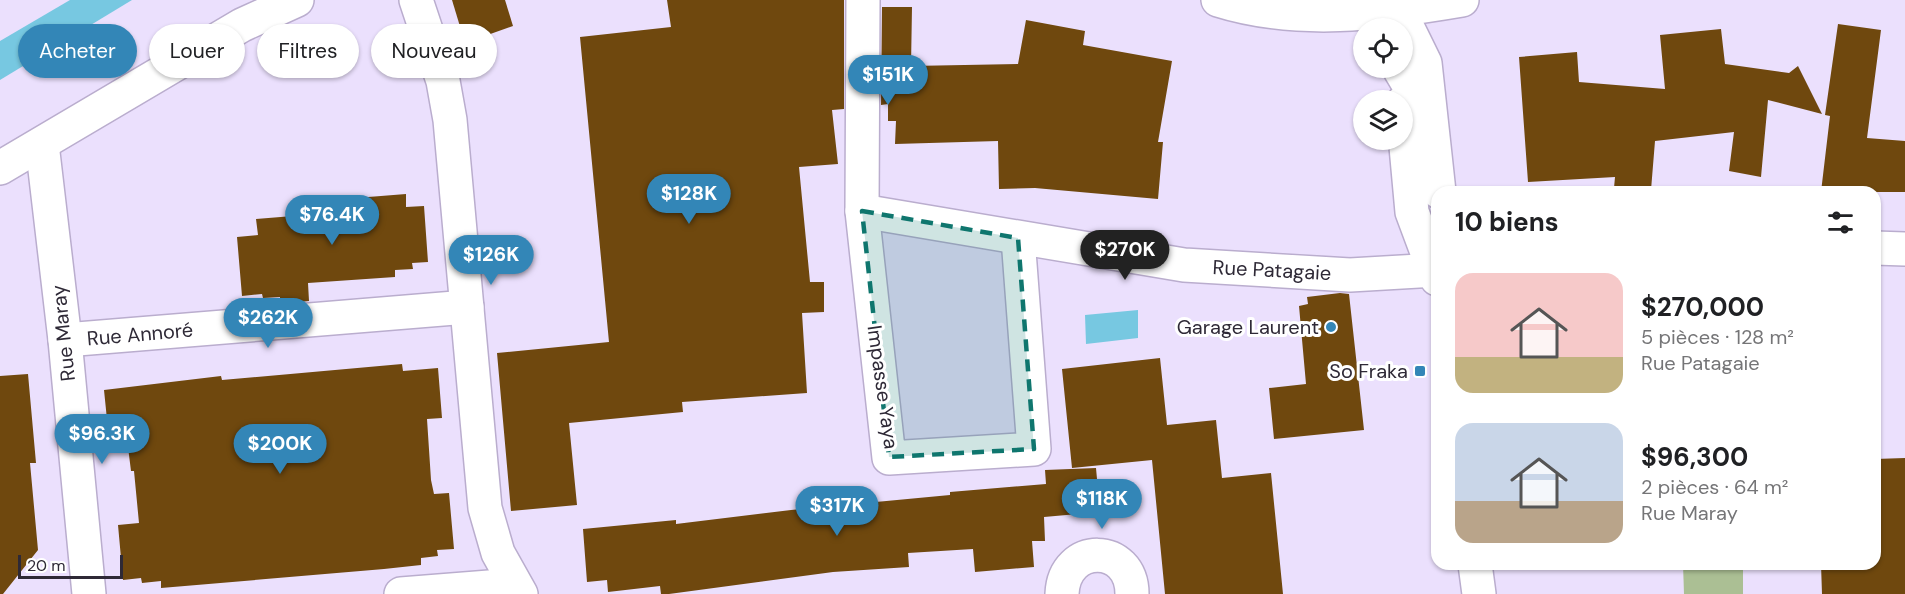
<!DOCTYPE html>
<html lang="fr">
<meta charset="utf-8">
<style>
body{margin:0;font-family:"DM Sans",sans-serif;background:#f2f2f2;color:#202124;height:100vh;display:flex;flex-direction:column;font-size:22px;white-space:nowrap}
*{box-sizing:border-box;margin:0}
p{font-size:20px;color:#757577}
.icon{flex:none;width:33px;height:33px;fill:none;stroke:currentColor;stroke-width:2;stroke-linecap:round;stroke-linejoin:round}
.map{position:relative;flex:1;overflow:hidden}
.side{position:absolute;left:1431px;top:186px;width:450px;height:384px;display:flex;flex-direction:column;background:#fff;border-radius:18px;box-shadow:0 2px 4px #0004}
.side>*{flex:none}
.top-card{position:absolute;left:18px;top:24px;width:570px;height:54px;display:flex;gap:12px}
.controls{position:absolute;left:1353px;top:18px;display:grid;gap:12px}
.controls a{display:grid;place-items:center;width:60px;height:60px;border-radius:50%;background:#fff;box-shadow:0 2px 4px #0004;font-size:30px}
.scale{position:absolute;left:18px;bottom:15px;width:105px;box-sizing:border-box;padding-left:6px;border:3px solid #2e2936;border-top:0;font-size:16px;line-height:21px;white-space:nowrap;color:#2e2936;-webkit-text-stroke:4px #fff;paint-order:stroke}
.price{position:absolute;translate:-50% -51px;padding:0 14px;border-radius:21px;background:#3386b7;color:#fff;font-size:20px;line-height:39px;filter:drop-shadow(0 2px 3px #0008)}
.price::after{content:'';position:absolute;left:50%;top:36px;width:18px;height:14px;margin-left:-9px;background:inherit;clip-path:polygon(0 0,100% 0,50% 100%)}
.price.selected{background:#222;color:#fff}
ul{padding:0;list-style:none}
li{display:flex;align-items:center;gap:18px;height:150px;padding:0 24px}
li span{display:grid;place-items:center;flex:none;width:168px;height:120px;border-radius:18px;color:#555}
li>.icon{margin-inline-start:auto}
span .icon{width:72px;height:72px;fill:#fffc;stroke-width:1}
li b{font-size:26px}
h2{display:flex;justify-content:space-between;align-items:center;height:72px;padding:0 24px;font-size:26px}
.tag{padding:0 21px;border-radius:27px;background:#fff;box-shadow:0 2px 4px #0004;font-size:21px;line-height:54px}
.tag.selected{background:#3386b7;color:#fff}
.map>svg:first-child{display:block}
</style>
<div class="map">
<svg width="1905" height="594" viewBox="0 0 1905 594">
<rect width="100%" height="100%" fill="#ebe0fd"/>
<polygon fill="#abbf94" points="1683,564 1743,564 1743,594 1684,594"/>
<g fill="#77c8e1">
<polygon points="70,0 132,0 0,80 0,41"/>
<polygon points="1138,310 1138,338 1086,344 1085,315"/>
</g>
<g fill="#6f480e">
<polygon points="452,0 505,0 513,26 465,43"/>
<polygon points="667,0 844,0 844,109 832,110 838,164 799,167 810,282 824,282 824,312 802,313 807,393 682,402 683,412 569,423 577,505 511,511 497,353 609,342 580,37 671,27"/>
<polygon points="882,7 912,7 911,66 1018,64 1026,20 1085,31 1083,45 1172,61 1158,142 1163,142 1158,199 1035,188 999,189 998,141 895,144 896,121 888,121 888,104 881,105"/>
<polygon points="1838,24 1881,30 1867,138 1905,141 1905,192 1821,192 1830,116 1825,115"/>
<polygon points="1721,29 1725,64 1789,73 1798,66 1822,114 1768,100 1761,177 1729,171 1734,132 1655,141 1651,190 1614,188 1615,177 1528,182 1519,57 1577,52 1579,82 1665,89 1660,35"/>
<polygon points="406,194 406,207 424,206 428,262 412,263 413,269 395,270 395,277 308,283 309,301 280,304 280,297 263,298 262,294 242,296 237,237 258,235 256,219 293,216 293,203"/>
<polygon points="1340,293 1349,294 1364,430 1274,439 1269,388 1306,384 1299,306 1308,304 1307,297"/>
<polygon points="1160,358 1167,425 1216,420 1222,478 1271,473 1283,594 1165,594 1152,460 1072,468 1062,369"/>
<polygon points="402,364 403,371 438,368 442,418 427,419 431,480 434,494 449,493 454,549 437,550 438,556 421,558 421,565 384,569 161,588 161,581 142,583 141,578 123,580 118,525 139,523 134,471 131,471 128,447 110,449 104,390 221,376 222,380"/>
<polygon points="28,374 36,463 30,463 38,550 3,594 0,594 0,376"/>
<polygon points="1905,458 1905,594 1822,594 1821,564 1875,564 1875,459"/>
<polygon points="1096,468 1100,512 1044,517 1045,541 1032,541 1034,567 975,572 973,549 908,553 909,567 833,572 669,594 661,594 660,586 608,592 607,580 587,582 583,529 676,520 676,524 791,510 950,495 950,492 1046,484 1045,470"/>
</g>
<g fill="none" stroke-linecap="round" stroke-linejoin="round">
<g stroke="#baadce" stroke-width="36">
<g id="street">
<polyline points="416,0 443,81 450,120 485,508 498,553 521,594"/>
<polyline points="863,0 862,211 889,458 1034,449 1018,238"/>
<path d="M1218 0C1298 25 1380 14 1462 0"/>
<polyline points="42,144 65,340 89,594"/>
<polyline points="0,168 242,25 297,0"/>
<polyline points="862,211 1184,265 1350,275 1436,270"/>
<polyline points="1875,248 1905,249"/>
<polyline points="65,340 467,307"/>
<polyline points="401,594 514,585"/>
<path d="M1062 594C1064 542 1132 543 1132 594"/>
</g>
</g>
<g stroke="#baadce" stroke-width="36">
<g id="secondary">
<polyline points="1399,10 1425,63 1439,192"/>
<polyline points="1400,70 1416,97 1418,118"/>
<polyline points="1402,103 1412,212 1437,279"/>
<polyline points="1475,564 1479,594"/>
</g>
</g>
<use href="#street" stroke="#fff" stroke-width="33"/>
<use href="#secondary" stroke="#fff" stroke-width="33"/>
</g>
<path fill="#0f766e" fill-opacity="0.2" stroke="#0f766e" stroke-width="4.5" stroke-dasharray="12 8" stroke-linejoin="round" d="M862 211 1018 238 1034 449 889 457Z"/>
<g fill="#3386b7" stroke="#fff" stroke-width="2">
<circle cx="1331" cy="327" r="6"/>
<rect x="1414" y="365" width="12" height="12" rx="3"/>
</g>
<g text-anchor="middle" stroke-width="6" stroke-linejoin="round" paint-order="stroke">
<g font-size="20" fill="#2e2936" stroke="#fff">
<text transform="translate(1272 270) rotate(3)" y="7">Rue Patagaie</text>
<text transform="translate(63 333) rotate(-96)" y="7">Rue Maray</text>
<text transform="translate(140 334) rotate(-5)" y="7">Rue Annoré</text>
<text transform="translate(883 387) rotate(82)" y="7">Impasse Yaya</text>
</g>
<g font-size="20" fill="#2e2936" stroke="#fff" text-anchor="end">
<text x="1319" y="334">Garage Laurent</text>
<text x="1408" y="378">So Fraka</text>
</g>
</g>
</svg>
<div class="controls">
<a><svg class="icon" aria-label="locate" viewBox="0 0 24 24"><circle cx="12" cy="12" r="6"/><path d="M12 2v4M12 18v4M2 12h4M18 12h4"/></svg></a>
<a><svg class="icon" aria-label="layers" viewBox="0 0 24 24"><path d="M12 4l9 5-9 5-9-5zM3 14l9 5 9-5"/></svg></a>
</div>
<div class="scale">20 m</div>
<b class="price" style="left:888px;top:106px">$151K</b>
<b class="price" style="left:689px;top:225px">$128K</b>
<b class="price" style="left:332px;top:246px">$76.4K</b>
<b class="price selected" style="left:1125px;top:281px">$270K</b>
<b class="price" style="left:491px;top:286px">$126K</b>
<b class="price" style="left:268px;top:349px">$262K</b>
<b class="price" style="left:102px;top:465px">$96.3K</b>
<b class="price" style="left:280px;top:475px">$200K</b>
<b class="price" style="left:1102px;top:530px">$118K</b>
<b class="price" style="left:837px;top:537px">$317K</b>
<div class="top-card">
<a class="tag selected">Acheter</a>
<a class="tag">Louer</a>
<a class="tag">Filtres</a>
<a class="tag">Nouveau</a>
</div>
<section class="side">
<h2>10 biens<svg class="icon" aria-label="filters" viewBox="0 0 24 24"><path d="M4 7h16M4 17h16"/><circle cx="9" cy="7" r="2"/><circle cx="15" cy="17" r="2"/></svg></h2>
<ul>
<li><span style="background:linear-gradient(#f6c9c9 70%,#c2b280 0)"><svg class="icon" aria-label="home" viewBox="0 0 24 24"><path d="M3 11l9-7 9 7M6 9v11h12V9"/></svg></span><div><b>$270,000</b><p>5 pièces · 128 m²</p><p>Rue Patagaie</p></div></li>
<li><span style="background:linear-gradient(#c9d6e8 65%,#b9a48a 0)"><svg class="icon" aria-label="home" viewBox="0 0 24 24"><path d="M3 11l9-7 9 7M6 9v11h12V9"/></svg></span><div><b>$96,300</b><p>2 pièces · 64 m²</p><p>Rue Maray</p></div></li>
</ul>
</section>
</div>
